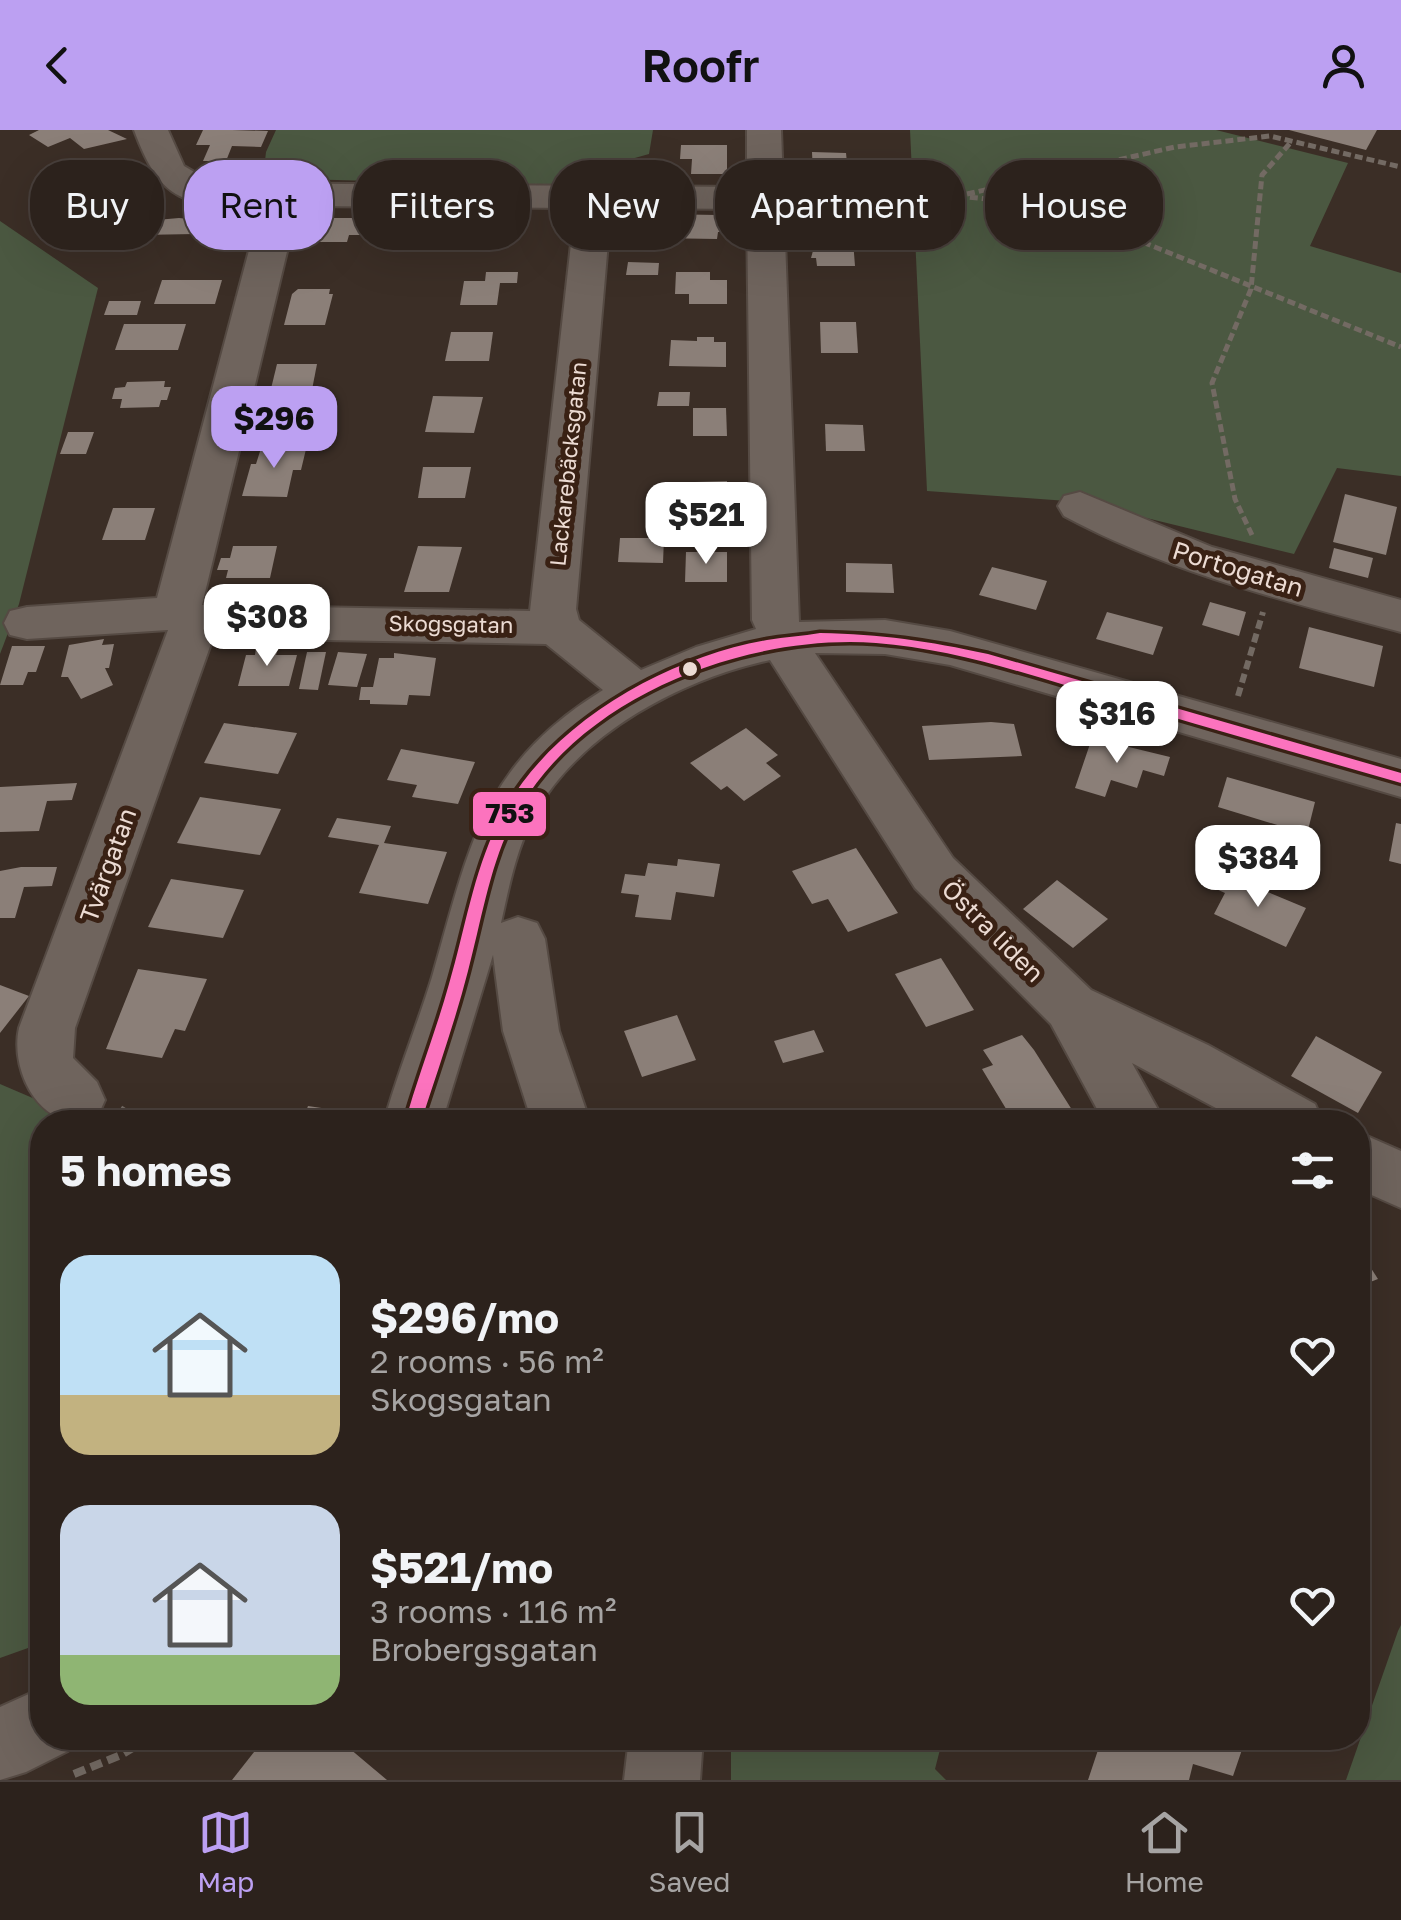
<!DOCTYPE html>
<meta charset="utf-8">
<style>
body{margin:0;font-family:"Golos Text",sans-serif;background:#382f29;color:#f1f3f6;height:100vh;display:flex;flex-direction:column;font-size:38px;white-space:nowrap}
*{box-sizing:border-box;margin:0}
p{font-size:32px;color:#a6a4a3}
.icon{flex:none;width:55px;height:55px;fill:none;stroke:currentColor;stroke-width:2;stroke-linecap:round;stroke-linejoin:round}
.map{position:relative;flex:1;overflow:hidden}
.panel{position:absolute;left:30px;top:980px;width:1340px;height:640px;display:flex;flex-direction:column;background:#2c221c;border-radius:40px;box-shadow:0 10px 40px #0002,0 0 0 2px #483f3b}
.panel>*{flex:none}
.guide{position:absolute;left:30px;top:30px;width:1342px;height:90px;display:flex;gap:20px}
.price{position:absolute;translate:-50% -85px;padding:0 22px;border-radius:20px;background:#fff;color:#222;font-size:32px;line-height:65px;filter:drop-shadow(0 2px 5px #0008)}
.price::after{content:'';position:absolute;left:50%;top:60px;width:30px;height:22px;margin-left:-15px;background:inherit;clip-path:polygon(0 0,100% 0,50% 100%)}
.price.current{background:#bca0f2;color:#111}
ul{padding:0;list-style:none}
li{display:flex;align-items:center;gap:30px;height:250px;padding:0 30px}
li span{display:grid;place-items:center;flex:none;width:280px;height:200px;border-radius:30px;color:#555}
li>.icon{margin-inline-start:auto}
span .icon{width:120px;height:120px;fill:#fffc;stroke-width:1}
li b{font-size:42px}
h2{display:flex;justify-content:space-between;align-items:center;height:120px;padding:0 30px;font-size:42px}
.tag{padding:0 35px;border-radius:40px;background:#2c221c;box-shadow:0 10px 40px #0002,0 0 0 2px #483f3b;font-size:35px;line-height:90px}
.tag.current{background:#bca0f2;color:#111}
header{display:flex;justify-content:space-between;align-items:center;height:130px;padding:0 30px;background:#bca0f2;color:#111;font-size:45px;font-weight:600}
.tabs{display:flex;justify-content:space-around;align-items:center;height:140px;border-top:2px solid #483f3b;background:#2c221c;font-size:28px;color:#a6a4a3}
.tabs a{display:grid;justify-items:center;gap:5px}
.tabs .current{color:#bca0f2}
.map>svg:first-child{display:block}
</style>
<header><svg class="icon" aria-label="back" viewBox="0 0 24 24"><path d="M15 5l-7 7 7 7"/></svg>Roofr<svg class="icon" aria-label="person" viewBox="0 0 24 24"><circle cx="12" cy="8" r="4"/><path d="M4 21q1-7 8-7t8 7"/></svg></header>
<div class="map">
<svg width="1401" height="1650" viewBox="0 0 1401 1650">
<rect width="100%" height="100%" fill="#3b2e26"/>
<g fill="#4b5841">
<polygon points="276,0 653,0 649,24 610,35 591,57 263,48 266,22"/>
<polygon points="910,0 1216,0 1348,33 1310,116 1401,143 1401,346 1337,338 1294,424 1081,372 927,361"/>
<polygon points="0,91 98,158 19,474 0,524"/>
<polygon points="0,954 42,972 70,992 42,992 42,1513 0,1528"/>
<polygon points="1401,1495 1401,1650 1346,1650 1398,1501"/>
<polygon points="731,1608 943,1608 935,1639 946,1650 731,1650"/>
</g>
<g fill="#8b7f78">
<polygon points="39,0 108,0 127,9 84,19 70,8 48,17 29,5"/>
<polygon points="203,0 232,0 268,1 261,17 232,16 226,31 203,31 210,15 196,15"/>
<polygon points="1289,0 1377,0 1366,20"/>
<polygon points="681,15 727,15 727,44 691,44 692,29 680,29"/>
<polygon points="812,22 846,23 848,44 813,44"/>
<polygon points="106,32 114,47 124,44 140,73 112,80 109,75 88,80 85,74 80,75 73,61 48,67 38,48"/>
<polygon points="634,37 652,37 652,52 633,52"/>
<polygon points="657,84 718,85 723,102 718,102 717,109 656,108"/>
<polygon points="393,85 415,86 410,109 387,108"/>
<polygon points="465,87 500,88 495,119 460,118"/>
<polygon points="179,88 199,90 195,104 140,105 145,91"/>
<polygon points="314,88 353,88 371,90 368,105 349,105 347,112 309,112"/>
<polygon points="811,92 845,93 845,103 811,103"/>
<polygon points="622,101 647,101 646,120 620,120"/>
<polygon points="816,110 853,110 855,136 817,136 816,128 811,128"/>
<polygon points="628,132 659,133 658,145 626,145"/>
<polygon points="486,142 518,142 517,153 500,153 497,175 460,175 464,151 485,151"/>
<polygon points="676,142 710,142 710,150 727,150 727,174 689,174 689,164 675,164"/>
<polygon points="162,150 222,150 215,174 154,174"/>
<polygon points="298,159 330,159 329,164 333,164 325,195 284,195 292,164"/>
<polygon points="109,171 141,171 137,185 104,185"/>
<polygon points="820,192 856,192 858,223 821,223"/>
<polygon points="124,194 186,194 178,220 115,220"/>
<polygon points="451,202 493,202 489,231 445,231"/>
<polygon points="697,207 714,207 714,212 726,212 726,237 669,236 671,210 697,211"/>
<polygon points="277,234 317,234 310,270 268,271"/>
<polygon points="165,251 164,257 171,257 167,270 161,270 159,277 120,278 122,269 112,269 115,258 125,257 127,252"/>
<polygon points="659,262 690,262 689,276 657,276"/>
<polygon points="433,266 483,267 474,303 425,302"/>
<polygon points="693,278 726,278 727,306 693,306"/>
<polygon points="825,294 863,295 865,321 826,321"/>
<polygon points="68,302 94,302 86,324 60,324"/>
<polygon points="262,315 307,315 301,340 293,340 287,367 242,366 251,334 256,334"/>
<polygon points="423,337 471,337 465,368 418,368"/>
<polygon points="727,351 728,380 695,380 695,370 689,370 689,362 695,362 695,352"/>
<polygon points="1345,364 1397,377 1386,425 1333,412"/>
<polygon points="113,378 155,378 145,410 102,410"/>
<polygon points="620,408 664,408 663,433 618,432"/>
<polygon points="233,416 277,416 270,448 226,448 228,440 217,440 221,428 230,428"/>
<polygon points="418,416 462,417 449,462 404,462"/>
<polygon points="1334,418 1373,428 1368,448 1329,438"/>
<polygon points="686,422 727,422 727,452 685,452"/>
<polygon points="846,433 892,434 894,463 846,462"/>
<polygon points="992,437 1047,451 1036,480 979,465"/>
<polygon points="1210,472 1246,482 1239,506 1202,495"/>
<polygon points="1107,482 1163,497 1153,525 1096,509"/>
<polygon points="1309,497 1383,516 1374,557 1299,538"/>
<polygon points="104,509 102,515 114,514 109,538 105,538 113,555 81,569 68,547 61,547 69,515"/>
<polygon points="12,516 45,516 36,542 28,542 23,555 0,555"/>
<polygon points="256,518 278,519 276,525 297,525 289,556 238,556 246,525 255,525"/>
<polygon points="307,522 326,522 318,560 299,559"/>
<polygon points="338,522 367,524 357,557 328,555"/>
<polygon points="394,523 436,528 430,566 409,565 407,575 370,574 370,570 359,570 361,557 373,557 379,528 394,528"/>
<polygon points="991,592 1014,594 1022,626 929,630 922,596"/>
<polygon points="224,593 297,603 278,644 204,633"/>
<polygon points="746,598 778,625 766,633 781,646 744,671 727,656 721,660 690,633"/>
<polygon points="1092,608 1170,627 1164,646 1143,640 1137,658 1111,650 1105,667 1075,658"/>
<polygon points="401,619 475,632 458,674 412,667 417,655 387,650"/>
<polygon points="1227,647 1315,672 1307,704 1218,677"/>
<polygon points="77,653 72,670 47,671 39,701 0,702 0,657"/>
<polygon points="200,667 281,679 260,725 177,713"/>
<polygon points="337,688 391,696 384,713 447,722 428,774 359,763 379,715 328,707"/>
<polygon points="1396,693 1401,694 1401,734 1389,731"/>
<polygon points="856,718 898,783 848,802 828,769 812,774 792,741"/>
<polygon points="678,729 720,734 714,767 676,762 671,790 635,787 639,765 621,763 625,744 645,746 648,733 677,736"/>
<polygon points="21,737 57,737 52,756 24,757 15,788 0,788 0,741"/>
<polygon points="1222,743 1306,778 1286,817 1214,784 1225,763 1214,758"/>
<polygon points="171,749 244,760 223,808 148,797"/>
<polygon points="1057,750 1108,789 1073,818 1023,779"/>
<polygon points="941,828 974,880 926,897 895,844"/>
<polygon points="138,839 207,849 185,901 175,899 162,928 106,919"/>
<polygon points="0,855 29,866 0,903"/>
<polygon points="677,885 696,930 642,947 624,901"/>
<polygon points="814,900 824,922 783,933 774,911"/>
<polygon points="1022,905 1034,920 1074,983 1049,992 1014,992 982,939 993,935 983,920"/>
<polygon points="1316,906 1382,942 1358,983 1291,946"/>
<polygon points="308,976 362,984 359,992 302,992"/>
<polygon points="1358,1118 1378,1149 1360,1156 1358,1152"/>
<polygon points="265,1608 337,1608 387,1650 232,1650"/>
<polygon points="1102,1608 1246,1608 1233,1646 1193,1634 1189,1650 1088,1650"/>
</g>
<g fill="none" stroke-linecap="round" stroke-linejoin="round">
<g stroke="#554a43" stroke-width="4">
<g id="minor">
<path d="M134 0H168L184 36 213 53 747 57V0H781L799 492 885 490 950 501 1401 629V667L950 535 885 524 815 523 953 728 1091 860 1208 915 1315 974 1323 992H1242L1132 933 1165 992H1104L1051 894 915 758 770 530C683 549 581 602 536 682 517 716 509 756 501 793L518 787 537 793 545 809 559 901 590 992H532L503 901 493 825 442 992H384C397 944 417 896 432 847 469 719 480 636 603 560L546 514 213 508 75 898 73 928 97 952 105 970 97 988C44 1007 9 944 19 898L168 500 27 509 10 505 4 493 10 481 27 477 157 468 261 75C186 75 162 76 134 0ZM298 76 575 78 530 481 202 475ZM611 78 747 79 752 490 756 499 696 517 641 540 579 490 576 479Z"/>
<path d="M1080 362 1212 417 1401 470V502C1286 471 1170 443 1064 386L1058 376 1064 366Z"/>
<polygon points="1358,1002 1401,1021 1401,1078 1358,1059"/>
<polygon points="42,1558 42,1608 74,1608 68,1621 26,1642 0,1650 0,1577"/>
<polygon points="629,1608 703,1608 700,1650 624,1650"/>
</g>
</g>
<g stroke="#736a63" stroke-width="5" stroke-dasharray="8 4" stroke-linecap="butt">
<polyline points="967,64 1175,17 1270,6 1401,37"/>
<polyline points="802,69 948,65 1026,73 1118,102 1401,217"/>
<polyline points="1252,405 1235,369 1212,253 1251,159 1262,45 1291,12"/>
</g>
<polyline stroke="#736a63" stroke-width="6" stroke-dasharray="9 5" stroke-linecap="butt" points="1238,566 1263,482"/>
<g stroke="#736a63" stroke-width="8" stroke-dasharray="12 6" stroke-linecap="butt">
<polyline points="120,979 140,992"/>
<polyline points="74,1644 121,1625 149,1608"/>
</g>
<use href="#minor" fill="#6f645d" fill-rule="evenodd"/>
<g stroke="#392114" stroke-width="7">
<path id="bus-1" d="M820 503C881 504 928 511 988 524L1401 643V653C1307 626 1212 599 1118 571 1039 548 958 519 876 513 749 504 588 563 521 676 491 725 483 785 468 841 455 892 437 942 421 992H405C418 946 436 901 449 854 465 800 473 744 498 693 544 596 664 528 767 510 785 507 803 506 820 503Z"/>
</g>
<use href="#bus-1" fill="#fc73be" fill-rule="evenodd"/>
</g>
<circle fill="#ecdbd3" stroke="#392114" stroke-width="4" cx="690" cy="539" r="9"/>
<g text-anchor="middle" stroke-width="10" stroke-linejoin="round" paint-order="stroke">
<g font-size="22" fill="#ecdbd3" stroke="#392114">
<text transform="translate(568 334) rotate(-84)" y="8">Lackarebäcksgatan</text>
<text transform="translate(451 494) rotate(1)" y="8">Skogsgatan</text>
</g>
<g font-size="25" fill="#ecdbd3" stroke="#392114">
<text transform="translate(1238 439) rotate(17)" y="9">Portogatan</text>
<text transform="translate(108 735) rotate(-70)" y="9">Tvärgatan</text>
<text transform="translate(993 801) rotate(45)" y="9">Östra liden</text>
</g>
</g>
<rect stroke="#392114" stroke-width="4" x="471" y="660" width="77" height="48" rx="10" fill="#fc73be"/>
<g font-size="28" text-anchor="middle" font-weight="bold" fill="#111">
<text x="510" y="693">753</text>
</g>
</svg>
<b class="price current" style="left:274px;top:341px">$296</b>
<b class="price" style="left:706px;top:437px">$521</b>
<b class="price" style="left:267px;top:539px">$308</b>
<b class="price" style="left:1117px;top:636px">$316</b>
<b class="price" style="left:1258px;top:780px">$384</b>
<div class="guide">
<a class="tag">Buy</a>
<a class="tag current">Rent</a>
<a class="tag">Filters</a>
<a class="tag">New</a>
<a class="tag">Apartment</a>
<a class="tag">House</a>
</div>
<section class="panel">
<h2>5 homes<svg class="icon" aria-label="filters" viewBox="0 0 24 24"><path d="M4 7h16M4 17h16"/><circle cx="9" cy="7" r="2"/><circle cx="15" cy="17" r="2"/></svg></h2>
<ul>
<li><span style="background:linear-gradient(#bfe0f5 70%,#c2b280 0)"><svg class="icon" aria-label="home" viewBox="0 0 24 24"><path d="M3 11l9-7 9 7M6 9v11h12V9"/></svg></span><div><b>$296/mo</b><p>2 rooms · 56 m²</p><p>Skogsgatan</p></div><svg class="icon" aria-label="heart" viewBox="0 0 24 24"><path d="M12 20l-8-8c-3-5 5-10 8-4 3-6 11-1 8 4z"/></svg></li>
<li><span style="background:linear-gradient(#c9d6e8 75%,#8fb573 0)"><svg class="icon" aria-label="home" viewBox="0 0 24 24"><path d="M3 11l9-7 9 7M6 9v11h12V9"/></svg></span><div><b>$521/mo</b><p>3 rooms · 116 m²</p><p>Brobergsgatan</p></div><svg class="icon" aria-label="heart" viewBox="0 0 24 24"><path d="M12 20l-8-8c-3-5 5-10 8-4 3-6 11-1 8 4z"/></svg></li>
</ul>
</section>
</div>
<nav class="tabs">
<a class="current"><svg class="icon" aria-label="map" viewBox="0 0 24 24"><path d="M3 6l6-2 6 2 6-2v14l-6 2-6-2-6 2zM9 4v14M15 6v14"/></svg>Map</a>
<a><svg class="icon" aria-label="saved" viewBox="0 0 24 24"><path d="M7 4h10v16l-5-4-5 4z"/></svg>Saved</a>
<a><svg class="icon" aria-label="home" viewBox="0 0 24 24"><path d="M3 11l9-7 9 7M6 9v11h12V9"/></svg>Home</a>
</nav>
